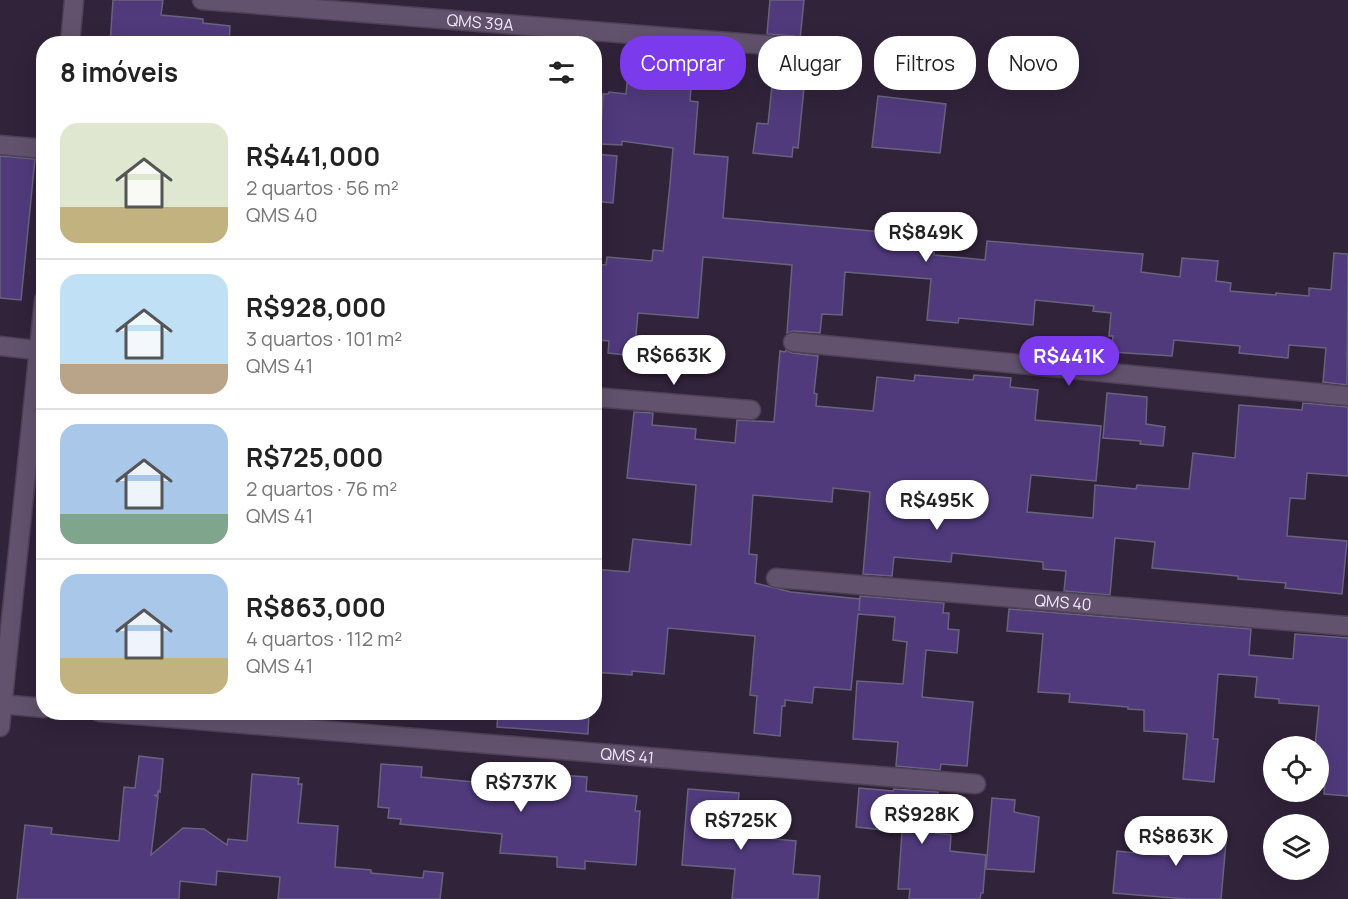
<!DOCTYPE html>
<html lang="pt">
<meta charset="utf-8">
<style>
body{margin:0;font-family:Manrope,sans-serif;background:#f2f2f2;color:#222;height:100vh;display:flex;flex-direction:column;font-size:22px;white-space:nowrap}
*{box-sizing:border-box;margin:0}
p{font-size:20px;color:#767676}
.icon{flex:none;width:33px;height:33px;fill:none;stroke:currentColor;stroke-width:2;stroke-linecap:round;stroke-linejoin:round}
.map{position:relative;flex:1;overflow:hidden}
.details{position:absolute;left:36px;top:36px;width:566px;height:684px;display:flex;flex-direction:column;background:#fff;border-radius:24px;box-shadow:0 6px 24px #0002}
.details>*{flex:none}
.hud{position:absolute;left:620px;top:36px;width:570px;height:54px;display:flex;gap:12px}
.buttons{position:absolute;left:1263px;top:736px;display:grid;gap:12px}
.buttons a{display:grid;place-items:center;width:66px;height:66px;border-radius:50%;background:#fff;box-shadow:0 6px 24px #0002;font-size:30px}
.price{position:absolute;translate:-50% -51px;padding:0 14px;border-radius:21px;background:#fff;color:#222;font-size:20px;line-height:39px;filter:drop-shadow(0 2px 3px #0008)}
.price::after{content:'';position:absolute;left:50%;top:36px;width:18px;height:14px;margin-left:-9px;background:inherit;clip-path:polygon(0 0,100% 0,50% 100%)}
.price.selected{background:#7c3aed;color:#fff}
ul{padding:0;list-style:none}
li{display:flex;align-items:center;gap:18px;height:150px;padding:0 24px}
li+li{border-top:2px solid #e0e0e0}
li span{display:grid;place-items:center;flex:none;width:168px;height:120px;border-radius:18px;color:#555}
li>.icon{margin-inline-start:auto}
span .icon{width:72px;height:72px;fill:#fffc;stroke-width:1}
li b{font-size:26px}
h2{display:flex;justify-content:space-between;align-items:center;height:72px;padding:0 24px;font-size:26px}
.tag{padding:0 21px;border-radius:24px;background:#fff;box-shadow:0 6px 24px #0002;font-size:21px;line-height:54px}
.tag.selected{background:#7c3aed;color:#fff}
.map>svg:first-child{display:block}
</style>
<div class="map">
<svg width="1348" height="899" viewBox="0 0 1348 899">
<rect width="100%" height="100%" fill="#31233a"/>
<g fill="#503a7c" stroke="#69627f" stroke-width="1.5">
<polygon points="113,0 163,0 161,15 203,19 203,23 230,26 229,44 110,44"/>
<polygon points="770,0 804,0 800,39 794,36 767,34"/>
<polygon points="761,56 807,58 798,148 793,147 792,157 753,153 757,123 768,124 773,76 760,70"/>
<polygon points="629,63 692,71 690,101 698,102 694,154 728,157 723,218 930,236 930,243 935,243 934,255 985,260 987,241 1143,254 1141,272 1180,277 1182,258 1218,261 1216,281 1231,283 1230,291 1276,295 1276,293 1309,296 1309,288 1331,290 1334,253 1348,254 1347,385 1323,382 1326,348 1289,345 1288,358 1239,353 1240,346 1174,340 1172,356 1111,352 1113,336 1109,336 1111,313 1093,311 1094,306 1035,300 1033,325 959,318 958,323 927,320 931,279 845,272 842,315 822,314 820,333 794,331 787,333 792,265 703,257 698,318 638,313 634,356 608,353 609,341 599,340 599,337 594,337 594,264 606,265 607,257 652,261 653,250 663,251 670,184 673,148 622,141 622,145 600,144 603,94 608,94 609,92 626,94"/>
<polygon points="878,96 946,104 940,153 872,147"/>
<polygon points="594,154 617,156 613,203 594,201"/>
<polygon points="0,156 35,159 21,300 0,298"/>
<polygon points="786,350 792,353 818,356 814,393 817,394 816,406 873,411 877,377 914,381 915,375 973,380 974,375 1011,378 1010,387 1038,390 1035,420 1101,426 1096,481 1031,475 1027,512 1093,518 1095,485 1136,489 1137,485 1189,489 1193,453 1235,458 1239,405 1302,410 1303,403 1348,407 1348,476 1307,473 1305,499 1290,498 1287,536 1347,541 1342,594 1285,588 1286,583 1238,579 1238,576 1152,568 1155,542 1115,538 1110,595 1064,591 1066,571 1043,569 1043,562 952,553 951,562 894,557 892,576 863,574 870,492 833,488 832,502 753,495 749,554 757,555 755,583 791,592 860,599 859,611 860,596 944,603 943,613 949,613 948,629 959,630 957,653 926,650 922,697 973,702 967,766 941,764 940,770 896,766 898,742 853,739 857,681 903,684 907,642 893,640 895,617 858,614 851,690 814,687 812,703 785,700 785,706 782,706 780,736 754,733 757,696 750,695 755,636 668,628 664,674 632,671 632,675 594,672 594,569 629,572 633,539 691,545 696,485 627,478 634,412 653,413 652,425 696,429 695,439 735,443 737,420 774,422 780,351 785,352"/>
<polygon points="1107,393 1147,397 1146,424 1165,427 1163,446 1140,444 1141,441 1103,438"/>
<polygon points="1009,609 1251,629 1249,655 1293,659 1295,634 1348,638 1348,796 1324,794 1327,759 1318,758 1318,747 1315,747 1319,706 1279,703 1279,699 1255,697 1257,677 1218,674 1213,739 1218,739 1214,782 1183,779 1187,734 1144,731 1144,710 1128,709 1128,707 1069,702 1070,694 1038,692 1043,634 1007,631"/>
<polygon points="498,712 589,712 588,734 497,727"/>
<polygon points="139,756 163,759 160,792 158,791 158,795 154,795 158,797 151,855 183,828 204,829 227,845 228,839 247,841 252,774 299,778 298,784 302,784 298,823 338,826 335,867 371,870 371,873 423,878 424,871 443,873 440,899 278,899 280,877 217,871 216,885 180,881 179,899 17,899 25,825 52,828 51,834 119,841 124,787 135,788"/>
<polygon points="381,764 422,767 421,777 485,783 500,784 501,771 587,777 586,791 637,796 635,811 640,811 636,865 585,861 585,869 557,867 557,857 500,853 502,834 400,824 401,819 388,818 389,808 378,807"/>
<polygon points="859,788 893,791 894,789 938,792 935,833 951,835 950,851 986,855 983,893 981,893 980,899 909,899 910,889 898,889 902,832 856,827"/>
<polygon points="688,789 739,793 735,835 796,841 793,874 820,876 818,899 732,899 735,869 682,865"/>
<polygon points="992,798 1015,800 1014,812 1039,817 1034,872 986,869"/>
<polygon points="1170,825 1227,831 1221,899 1186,899 1113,893 1117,851 1167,856"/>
</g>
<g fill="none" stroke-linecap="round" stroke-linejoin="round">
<g stroke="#4e4155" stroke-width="21">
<g id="minor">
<path id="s1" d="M202 0 793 47"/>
<polyline points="70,44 74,0"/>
<polyline points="0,145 44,149"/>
<polyline points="793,342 1348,396"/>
<polyline points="0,346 44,351"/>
<polyline points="594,397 751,410"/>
<path id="s2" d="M776 578 1348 626"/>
<polyline points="0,704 44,708"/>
<path id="s3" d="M99 712 976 784"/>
<polyline points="0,727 44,300"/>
</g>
</g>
<use href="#minor" stroke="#62526d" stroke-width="18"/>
</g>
<g text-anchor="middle" stroke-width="5" stroke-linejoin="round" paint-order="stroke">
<g font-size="16" fill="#f4ebfb" stroke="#150f1a">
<text dy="6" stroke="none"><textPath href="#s1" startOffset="279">QMS 39A</textPath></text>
<text dy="6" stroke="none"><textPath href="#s2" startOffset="288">QMS 40</textPath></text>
<text dy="6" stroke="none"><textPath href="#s3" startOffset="530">QMS 41</textPath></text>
</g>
</g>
</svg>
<div class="buttons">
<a><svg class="icon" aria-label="locate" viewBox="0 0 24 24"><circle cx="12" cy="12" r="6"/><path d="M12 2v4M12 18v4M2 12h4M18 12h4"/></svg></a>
<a><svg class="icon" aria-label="layers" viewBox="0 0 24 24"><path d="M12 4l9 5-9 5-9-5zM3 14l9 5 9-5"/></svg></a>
</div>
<b class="price" style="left:926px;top:263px">R$849K</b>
<b class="price" style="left:674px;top:386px">R$663K</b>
<b class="price selected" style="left:1069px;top:387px">R$441K</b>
<b class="price" style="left:937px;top:531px">R$495K</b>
<b class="price" style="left:521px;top:813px">R$737K</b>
<b class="price" style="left:922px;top:845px">R$928K</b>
<b class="price" style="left:741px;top:851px">R$725K</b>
<b class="price" style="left:1176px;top:867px">R$863K</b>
<div class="hud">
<a class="tag selected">Comprar</a>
<a class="tag">Alugar</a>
<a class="tag">Filtros</a>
<a class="tag">Novo</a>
</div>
<section class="details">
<h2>8 imóveis<svg class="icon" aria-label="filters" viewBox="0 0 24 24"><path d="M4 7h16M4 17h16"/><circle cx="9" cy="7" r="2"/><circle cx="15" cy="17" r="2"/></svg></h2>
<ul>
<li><span style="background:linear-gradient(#dfe7d0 70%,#c2b280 0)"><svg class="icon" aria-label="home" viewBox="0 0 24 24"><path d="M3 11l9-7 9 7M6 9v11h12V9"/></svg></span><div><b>R$441,000</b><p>2 quartos · 56 m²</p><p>QMS 40</p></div></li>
<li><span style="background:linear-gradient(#bfe0f5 75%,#b9a48a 0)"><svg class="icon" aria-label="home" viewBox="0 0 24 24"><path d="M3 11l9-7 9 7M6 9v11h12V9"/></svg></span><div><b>R$928,000</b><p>3 quartos · 101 m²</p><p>QMS 41</p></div></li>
<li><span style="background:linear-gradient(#a9c7e8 75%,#7fa58c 0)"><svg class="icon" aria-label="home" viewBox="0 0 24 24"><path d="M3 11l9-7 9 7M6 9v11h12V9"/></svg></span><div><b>R$725,000</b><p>2 quartos · 76 m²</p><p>QMS 41</p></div></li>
<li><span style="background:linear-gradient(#a9c7e8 70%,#c2b280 0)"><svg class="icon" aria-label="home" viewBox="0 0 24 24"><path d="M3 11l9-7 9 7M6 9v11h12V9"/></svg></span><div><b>R$863,000</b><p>4 quartos · 112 m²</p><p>QMS 41</p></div></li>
</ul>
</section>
</div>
